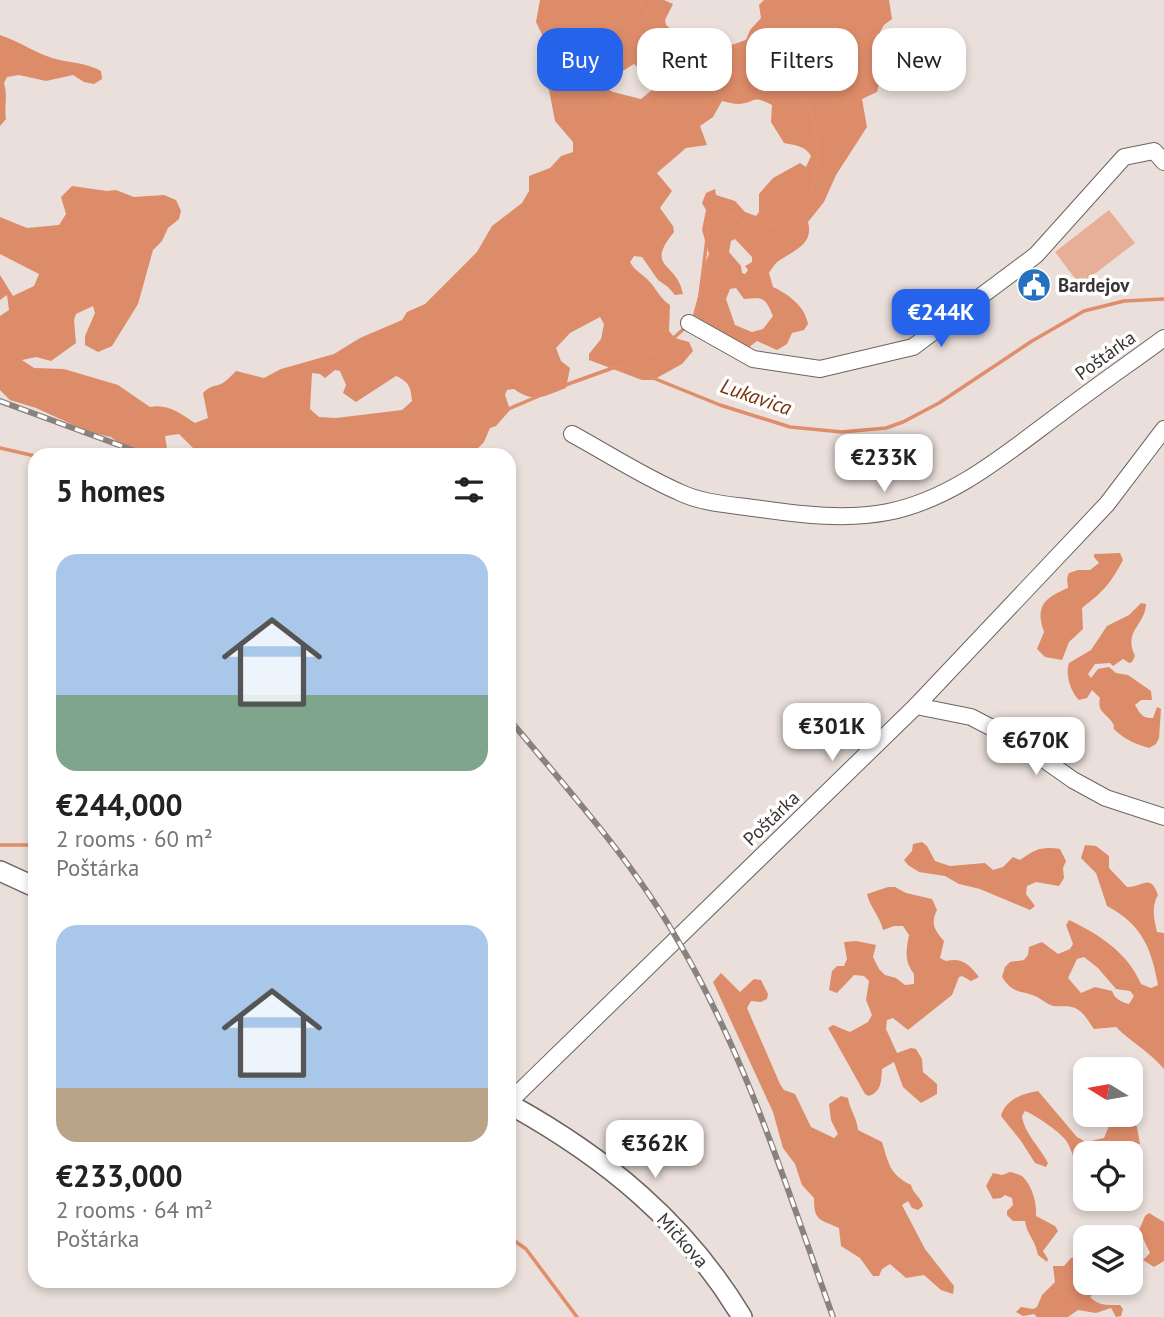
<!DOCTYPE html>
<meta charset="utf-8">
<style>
body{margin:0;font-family:"PT Sans",sans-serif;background:#f2f2f2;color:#222;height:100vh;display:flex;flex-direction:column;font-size:26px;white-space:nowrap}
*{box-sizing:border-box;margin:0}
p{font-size:23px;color:#767676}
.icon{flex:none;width:38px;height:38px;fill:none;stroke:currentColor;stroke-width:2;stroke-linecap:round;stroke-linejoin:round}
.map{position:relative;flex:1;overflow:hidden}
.panel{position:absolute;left:28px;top:448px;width:488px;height:840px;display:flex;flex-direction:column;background:#fff;border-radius:21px;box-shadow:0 4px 10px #0003}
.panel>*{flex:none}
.banner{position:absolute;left:537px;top:28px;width:522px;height:63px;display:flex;gap:14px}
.needle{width:46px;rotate:281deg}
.tools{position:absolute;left:1073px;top:1057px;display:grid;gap:14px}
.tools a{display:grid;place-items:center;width:70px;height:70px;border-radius:14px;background:#fff;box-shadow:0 4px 10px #0003;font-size:35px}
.price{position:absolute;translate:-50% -60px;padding:0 16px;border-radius:14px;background:#fff;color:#222;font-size:23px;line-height:46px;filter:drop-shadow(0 2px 4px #0008)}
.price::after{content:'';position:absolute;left:50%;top:42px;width:21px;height:16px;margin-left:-10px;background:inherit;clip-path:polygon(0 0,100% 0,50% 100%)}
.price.on{background:#2563eb;color:#fff}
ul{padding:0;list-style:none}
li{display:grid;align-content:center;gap:14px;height:371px;padding:0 28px}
li span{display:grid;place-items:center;height:217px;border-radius:21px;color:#555}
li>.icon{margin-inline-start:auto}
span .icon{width:126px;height:126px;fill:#fffc;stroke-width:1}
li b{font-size:30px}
h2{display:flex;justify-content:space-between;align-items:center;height:84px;padding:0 28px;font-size:30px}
.chip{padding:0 24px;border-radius:21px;background:#fff;box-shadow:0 4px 10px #0003;font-size:24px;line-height:63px}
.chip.on{background:#2563eb;color:#fff}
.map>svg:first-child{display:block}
</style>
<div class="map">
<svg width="1164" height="1317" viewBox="0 0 1164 1317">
<rect width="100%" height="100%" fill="#eadfda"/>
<polygon fill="#e7af98" points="1109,210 1135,243 1080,285 1055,252"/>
<g fill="#dd8c69" fill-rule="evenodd">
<path d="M540 0H664L673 4 665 20 666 25 696 49 720 54 745 43 750 30 761 18 759 5 764 0H889L892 19 884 25 880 32 887 41V51L877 92 862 99 867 127 836 175 824 202 808 222C814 244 795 250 780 260 775 263 772 268 769 273L773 287C788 294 805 306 808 324L804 330 792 333 787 344 777 350 757 341 747 349 696 326C696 305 700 273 709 254L702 230 706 210 702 203 706 193 715 189 716 195 735 201 745 212 756 216 759 212V194L773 178 800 163 806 167 811 156C806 146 794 145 784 143L771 122 772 105C751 94 756 103 739 104 734 104 727 102 722 101L713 117 700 126 707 145 686 148 657 173 672 191 660 208 673 226 674 232C644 269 677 261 683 294L675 295 668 287 658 280 642 257 634 256 630 262C635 271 640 272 647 279 656 287 659 298 670 305L669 331 675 338 689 342 693 351 682 364 653 380H642L589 360V354L601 339 604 324 600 317 570 333 556 348 561 361 570 368 566 388C544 396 535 404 514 389L507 390 505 395 510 410 496 426 490 428 484 442 471 455H392L387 451 371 449 342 455H200L179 434 165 436 167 449 156 455 122 446 111 437 91 433 36 408 10 400 0 390V316L9 310 7 295 0 300V275L13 296 34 286 39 274 0 254V217L27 228 59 225 66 214 61 197 72 186 107 191 116 190 134 197 164 195 176 200 181 211 179 219 168 228 162 241 153 250 138 304 112 346 98 352 85 345V336L95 313 93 306 76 314 74 320 76 343 51 361 36 357 22 360 34 368 64 369 118 385 150 407C167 403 182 414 195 423L208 418 203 393C210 385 215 387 223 383 227 380 232 375 236 371L264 378 281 369 334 354 360 338 402 320 407 312 425 304 477 252 492 226 522 203 529 191V176L550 168 561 156 573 152V142L555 121 549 90 537 72 548 47 536 22ZM634 64 650 77 652 90 641 99 613 92 598 84 599 81 610 79ZM735 239 752 257V262L745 266 748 270 745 274 742 273 741 266 729 252 731 241ZM736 288 744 299C764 297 765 297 773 316L763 329 752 332 735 325 726 299 730 289ZM335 370 340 371 346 385 343 393 356 402 396 376C409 382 411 387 412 401L402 410 336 418 319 417 310 409 312 373 320 374 325 378Z"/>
<path d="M0 35C18 41 34 52 52 58 69 63 85 62 101 71L102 79 94 84 84 82 73 75 46 81 19 75 7 77 4 83C8 96 4 105 6 119L0 126Z"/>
<path d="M1120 553 1123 560C1111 583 1103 592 1082 608L1083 629 1069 642 1062 660 1045 657 1037 649 1044 632C1035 606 1044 598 1068 588L1067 578 1069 573 1078 570H1090L1099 563 1094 557V554Z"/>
<path d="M1141 603 1146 604C1145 626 1123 630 1135 656L1132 662 1129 663 1123 659 1113 666 1110 663 1095 664 1088 674 1091 678 1098 669 1109 667 1116 673 1128 675 1151 691 1152 700H1141L1135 705C1140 713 1142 719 1153 718L1157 707 1161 709 1159 738 1156 744 1149 748C1138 745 1126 740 1117 732 1110 725 1117 730 1112 722 1105 712 1097 712 1100 698L1092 690 1087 698 1079 700C1071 692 1065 675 1069 663L1091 650 1107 626 1129 615Z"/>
<path d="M922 842 927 846 935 861 950 866 985 863 993 870 1003 867 1013 857 1020 860C1035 849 1042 846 1060 849L1066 861 1063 868 1064 878 1059 886 1036 882 1027 886 1026 894 1035 906 1030 910 980 889 959 884 945 876 919 872 908 865 904 860 912 851 913 844Z"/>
<path d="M1085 845 1096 846 1109 856V868L1127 887C1142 888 1150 872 1158 895 1151 907 1154 919 1157 932L1164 933V1069C1150 1052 1131 1042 1116 1027L1094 1029C1089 1022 1083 1011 1075 1008 1067 1005 1061 1007 1054 1006 1048 1005 1044 1001 1039 998 1023 989 1014 996 1002 977L1005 967 1010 962 1024 960 1028 955 1029 947 1042 942 1058 954 1070 949 1073 944 1066 925 1069 920C1100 935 1127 952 1141 984L1151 988 1158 985C1151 947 1142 925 1107 906L1096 873 1081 858ZM1084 957 1098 968 1116 989 1130 991 1134 996 1129 1004C1121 1002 1115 999 1112 991L1095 987 1081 993 1068 978 1077 959Z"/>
<path d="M888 887H895L906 893 932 899 937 910C930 924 935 930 944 941L940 958 946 961C962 957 969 964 979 977L971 981 962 976 959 977 952 995 908 1030 893 1018 887 1020 886 1029 897 1053 911 1048 916 1049 922 1059 923 1072 937 1084V1094L921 1103 903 1087 894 1062 882 1069C881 1081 882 1091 869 1096L865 1094 828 1028 833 1025 850 1032 868 1022 872 1015 866 1000 869 981 864 976 854 975 837 993 829 990 832 971 837 966H844L847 959 844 942 856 941 876 945 873 957 879 969 885 975 896 978 905 985 914 984V974C904 961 906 951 909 935L903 926H894L883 930C880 916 870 908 867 894Z"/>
<path d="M721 973 740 992 754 979 761 980 768 994 767 999 761 1002 751 1001 747 1008 780 1084 784 1090 795 1094 811 1127 834 1138 838 1134 831 1120 829 1104 841 1096 848 1098C850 1110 857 1118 858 1130L882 1142C889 1164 889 1174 911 1185 913 1194 922 1198 923 1206L918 1210 912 1208 908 1201 902 1205 925 1249 954 1286 953 1294 941 1290 924 1275 906 1278 890 1264 882 1269 879 1276H873L860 1258 841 1246 839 1228C819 1219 814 1221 814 1198L802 1185 795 1164 783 1148 773 1112 713 982Z"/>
<path d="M1038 1091 1077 1137 1086 1142 1104 1138 1113 1116 1129 1115 1137 1127 1140 1144 1106 1142 1103 1153H1085V1171C1071 1160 1075 1156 1067 1142 1063 1134 1034 1114 1025 1111L1022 1116C1024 1133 1040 1147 1048 1163L1046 1167 1035 1163 1021 1141 1001 1116C1005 1100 1023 1093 1038 1091Z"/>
<path d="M1010 1172C1014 1173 1018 1174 1022 1176 1032 1185 1037 1203 1036 1216L1055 1226 1058 1231 1043 1251 1048 1259 1047 1262 1038 1255C1035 1239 1027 1235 1025 1221H1013L1007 1215V1211L1013 1205 1012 1198 1005 1195 1001 1198 993 1199 986 1186 993 1173 1002 1175Z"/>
<polygon points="1149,1213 1164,1222 1164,1261 1154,1267 1143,1260 1150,1253 1139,1230 1145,1216"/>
<path d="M1081 1255 1085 1261V1283H1100L1097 1287 1080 1289 1084 1295 1090 1293 1092 1295 1090 1297C1098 1306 1108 1305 1120 1305L1123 1309 1121 1316 1116 1317 1111 1308 1096 1313 1078 1310 1068 1317H1037L1034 1314 1023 1316 1016 1312 1021 1307 1033 1309 1037 1307 1042 1295 1055 1282 1053 1266H1064L1071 1258Z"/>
</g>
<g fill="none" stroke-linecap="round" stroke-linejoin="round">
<g stroke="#df8d6a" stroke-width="3.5">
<path d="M640 0C653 32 690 57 725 49 738 46 753 36 767 39 780 42 788 61 793 71 815 116 830 155 805 203 794 223 766 233 745 223 739 220 733 214 727 213 719 211 713 216 709 222L700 296 693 321"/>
<polyline points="623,365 660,350 687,326"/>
<polyline points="0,448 35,456"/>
<polyline points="465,455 499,413 560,387 621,365 720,405 790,427 842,432 886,428 903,422 939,403 1032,341 1084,311 1124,301 1164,299"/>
<polyline points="0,845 35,845"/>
<polyline points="509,1237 526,1249 577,1317"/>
</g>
<g stroke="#6d6460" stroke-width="18">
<g id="minor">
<polyline points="689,323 753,359 820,369 913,347 1036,255 1124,157 1154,151 1164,162"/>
<path d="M572 434C607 453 642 476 679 492 703 504 735 505 761 509 802 515 847 520 888 512 954 499 1008 452 1061 413 1095 387 1130 363 1164 338"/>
<polyline points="916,706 971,717 1019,742 1073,780 1106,798 1164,817"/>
<polyline points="509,1102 916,706 1107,504 1164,429"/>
</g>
</g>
<g stroke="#6d6460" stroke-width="22">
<g id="major">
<polyline points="0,871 35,887"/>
<path d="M509 1104C605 1157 685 1222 742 1317"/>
</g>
</g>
<use href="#minor" stroke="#fff" stroke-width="16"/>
<use href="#major" stroke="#fff" stroke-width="19"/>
<g stroke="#8a827f" stroke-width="6">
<g id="rail">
<polyline points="0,401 146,455"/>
<path d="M509 719C568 790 631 859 677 939 747 1057 787 1189 833 1317"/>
</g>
</g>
<use href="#rail" stroke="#fff" stroke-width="3.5" stroke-dasharray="10" stroke-linecap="butt"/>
</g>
<defs>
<g id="civic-disc" transform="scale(1.75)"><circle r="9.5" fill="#2670c0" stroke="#fff"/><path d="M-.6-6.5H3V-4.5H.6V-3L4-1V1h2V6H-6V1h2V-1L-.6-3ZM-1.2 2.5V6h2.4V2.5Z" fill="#fff"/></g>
</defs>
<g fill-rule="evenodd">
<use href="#civic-disc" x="1034" y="285"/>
</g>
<g text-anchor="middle" stroke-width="7" stroke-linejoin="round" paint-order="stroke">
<g font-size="19" font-weight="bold" fill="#393433" stroke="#fff" text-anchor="start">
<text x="1058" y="292">Bardejov</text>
</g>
<g font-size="19" fill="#393433" stroke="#fff">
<text transform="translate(1105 355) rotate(-36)" y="7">Poštárka</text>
<text transform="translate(771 818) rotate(-44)" y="7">Poštárka</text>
<text transform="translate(683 1240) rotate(48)" y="7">Mičkova</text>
</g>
<g font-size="21" font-style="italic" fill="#7c320b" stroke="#fff">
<text transform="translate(756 397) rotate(19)" y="7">Lukavica</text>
</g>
</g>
</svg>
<div class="tools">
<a><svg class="needle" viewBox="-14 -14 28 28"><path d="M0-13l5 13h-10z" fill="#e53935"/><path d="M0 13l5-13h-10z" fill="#767676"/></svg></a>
<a><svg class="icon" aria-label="locate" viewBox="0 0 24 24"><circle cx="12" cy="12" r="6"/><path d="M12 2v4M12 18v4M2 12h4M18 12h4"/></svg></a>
<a><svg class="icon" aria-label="layers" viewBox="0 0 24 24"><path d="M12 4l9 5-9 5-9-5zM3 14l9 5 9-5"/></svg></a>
</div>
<b class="price on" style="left:941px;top:349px">€244K</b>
<b class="price" style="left:884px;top:494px">€233K</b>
<b class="price" style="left:832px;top:763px">€301K</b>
<b class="price" style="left:1036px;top:777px">€670K</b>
<b class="price" style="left:655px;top:1180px">€362K</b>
<div class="banner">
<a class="chip on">Buy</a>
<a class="chip">Rent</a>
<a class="chip">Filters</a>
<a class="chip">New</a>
</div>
<section class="panel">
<h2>5 homes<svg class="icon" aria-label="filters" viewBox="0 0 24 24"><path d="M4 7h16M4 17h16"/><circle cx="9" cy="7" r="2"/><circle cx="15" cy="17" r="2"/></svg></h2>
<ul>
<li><span style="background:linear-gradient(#a9c7e8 65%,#7fa58c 0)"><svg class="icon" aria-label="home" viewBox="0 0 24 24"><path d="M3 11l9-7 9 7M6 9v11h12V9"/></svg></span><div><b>€244,000</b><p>2 rooms · 60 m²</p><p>Poštárka</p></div></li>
<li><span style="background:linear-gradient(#a9c7e8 75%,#b9a48a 0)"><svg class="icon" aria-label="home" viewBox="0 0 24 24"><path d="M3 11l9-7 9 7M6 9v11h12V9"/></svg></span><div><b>€233,000</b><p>2 rooms · 64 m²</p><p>Poštárka</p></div></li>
</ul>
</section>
</div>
